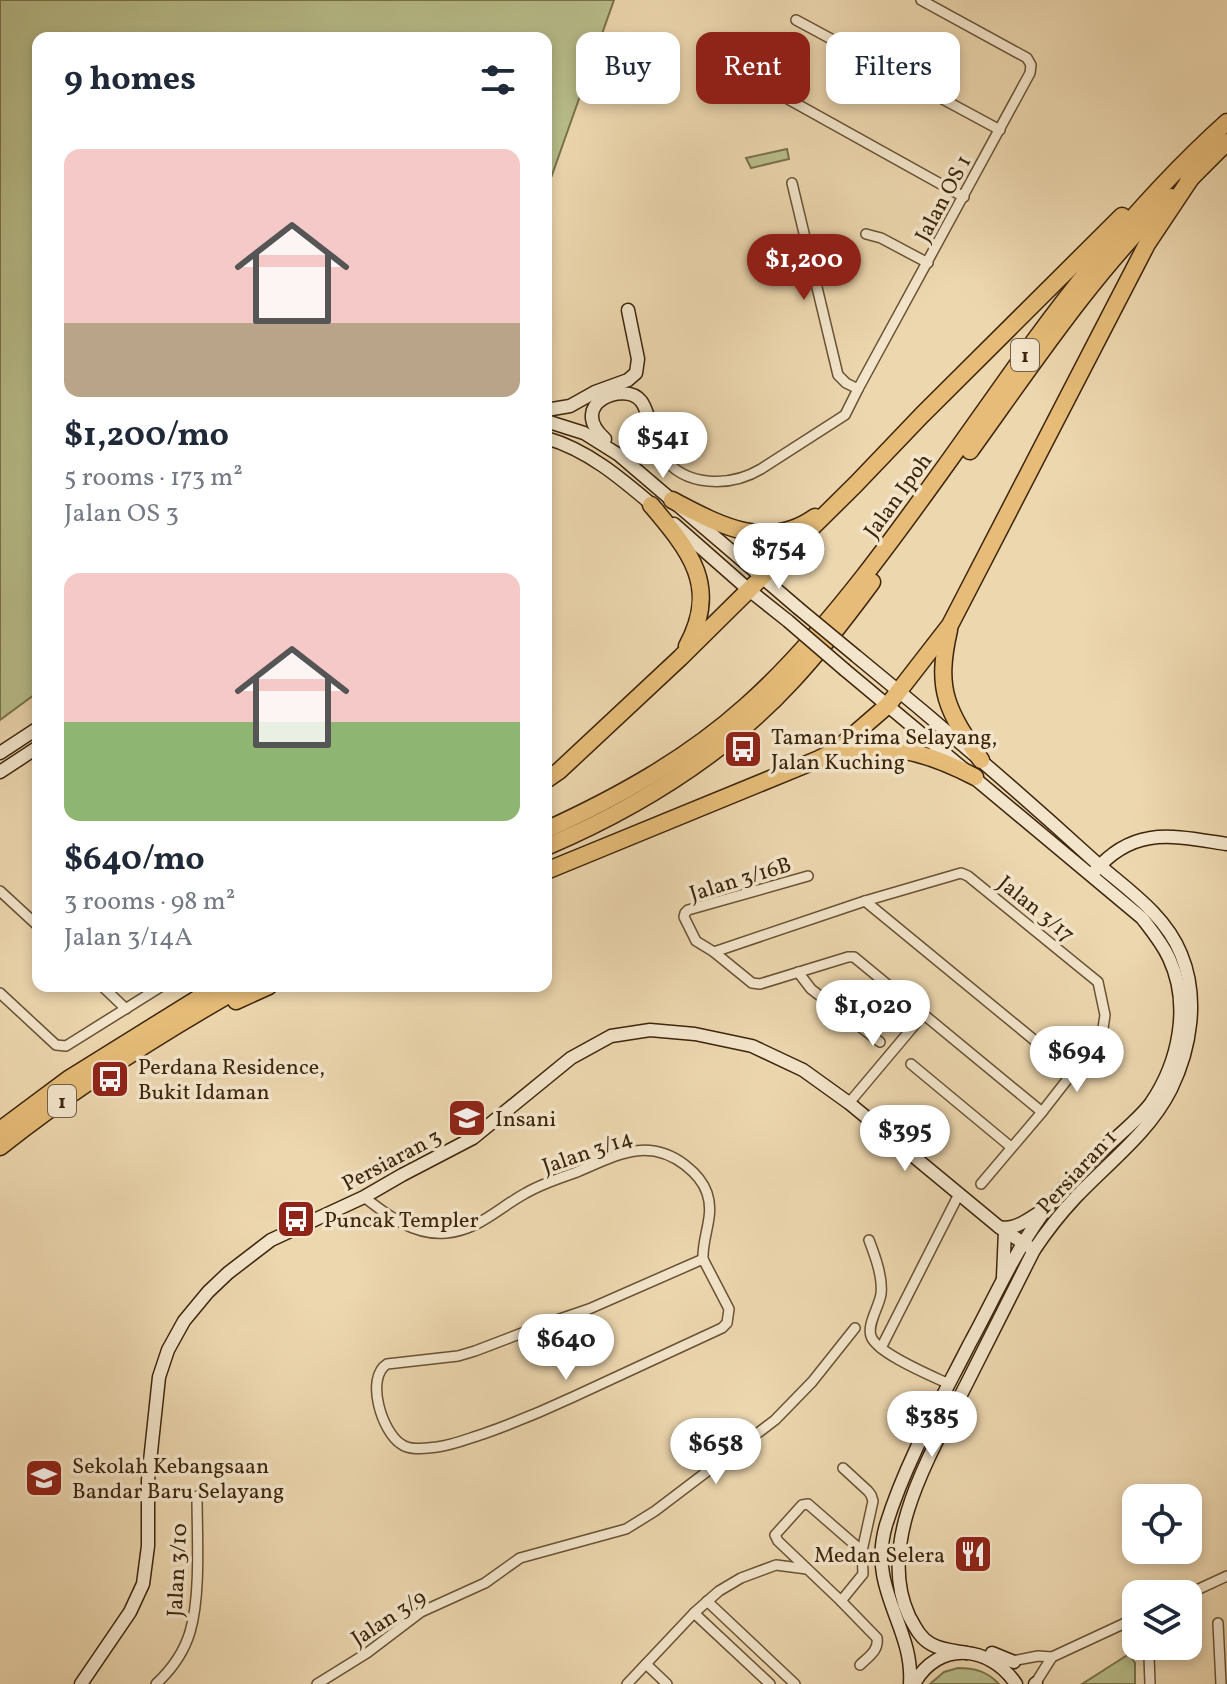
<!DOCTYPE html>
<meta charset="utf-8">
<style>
body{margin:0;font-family:Vollkorn,serif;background:#f2f2f3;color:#1f2937;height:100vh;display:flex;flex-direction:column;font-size:30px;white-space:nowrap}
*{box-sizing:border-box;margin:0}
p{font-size:26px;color:#747a83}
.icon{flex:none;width:44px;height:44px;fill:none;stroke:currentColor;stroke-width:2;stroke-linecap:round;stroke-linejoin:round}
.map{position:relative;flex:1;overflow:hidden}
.details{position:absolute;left:32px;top:32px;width:520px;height:960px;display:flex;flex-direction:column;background:#fff;border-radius:16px;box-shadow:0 4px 12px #0003}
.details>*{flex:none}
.banner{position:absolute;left:576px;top:32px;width:530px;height:72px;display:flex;gap:16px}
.tools{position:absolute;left:1122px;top:1484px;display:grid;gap:16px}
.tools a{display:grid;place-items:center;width:80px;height:80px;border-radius:16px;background:#fff;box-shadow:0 4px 12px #0003;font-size:40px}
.price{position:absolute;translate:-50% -68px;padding:0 18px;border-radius:28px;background:#fff;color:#222;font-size:26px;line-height:52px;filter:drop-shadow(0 2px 4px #0008)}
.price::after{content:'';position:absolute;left:50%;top:48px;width:24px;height:18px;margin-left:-12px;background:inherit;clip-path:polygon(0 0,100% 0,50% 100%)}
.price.on{background:#8f2418;color:#fff}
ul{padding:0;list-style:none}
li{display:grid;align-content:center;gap:16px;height:424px;padding:0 32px}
li span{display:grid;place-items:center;height:248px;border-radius:16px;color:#555}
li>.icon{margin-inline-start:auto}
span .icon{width:144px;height:144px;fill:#fffc;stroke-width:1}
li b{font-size:34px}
h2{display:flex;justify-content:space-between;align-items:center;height:96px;padding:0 32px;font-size:34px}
.chip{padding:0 28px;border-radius:16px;background:#fff;box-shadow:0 4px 12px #0003;font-size:28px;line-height:72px}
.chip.on{background:#8f2418;color:#fff}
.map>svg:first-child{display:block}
</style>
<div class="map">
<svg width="1227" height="1684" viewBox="0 0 1227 1684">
<rect width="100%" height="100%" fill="#edd7af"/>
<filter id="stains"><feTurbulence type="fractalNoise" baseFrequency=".0025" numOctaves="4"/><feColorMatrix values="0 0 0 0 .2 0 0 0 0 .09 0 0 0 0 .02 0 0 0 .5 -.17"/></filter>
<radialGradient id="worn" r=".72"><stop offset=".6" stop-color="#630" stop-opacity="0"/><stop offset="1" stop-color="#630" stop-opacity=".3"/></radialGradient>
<g fill="#b8be8b" stroke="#7a724b" stroke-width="2">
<polygon points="0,0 614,0 546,192 546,38 38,38 38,692 0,720"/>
<polygon points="787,149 789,159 751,168 746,158"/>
<polygon points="1129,1654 1135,1663 1135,1684 1082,1684"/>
<path d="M958 1668C974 1668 987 1671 999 1684H930L944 1672Z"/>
</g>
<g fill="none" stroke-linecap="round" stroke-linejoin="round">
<g stroke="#685234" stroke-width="12">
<g id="street">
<polyline points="796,20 1000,130"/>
<polyline points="759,83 964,197"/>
<polyline points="792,183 838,375 846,383 858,389"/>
<polyline points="866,234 881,238 928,263"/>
<path d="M651 425C654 435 656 446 662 455 684 488 731 487 761 469L845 415 858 389 1030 73 1031 65 1027 58 921 0"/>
<polyline points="808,876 688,910 685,913 684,917 696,941 714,952 752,983 760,984 848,957 854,957 1042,1112"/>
<polyline points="0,891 38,926"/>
<polyline points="865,901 1073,1072"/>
<polyline points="714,952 865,901 961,873 968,876 1098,982 1105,1015 1102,1035 1042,1112 981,1184"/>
<polyline points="798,972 811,989 880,1042"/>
<polyline points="102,986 126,1009"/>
<polyline points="0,993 56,1045 66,1046 162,986"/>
<polyline points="911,1064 1011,1147"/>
<polyline points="849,1103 923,1015"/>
<path d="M364 1197C387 1215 414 1236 446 1233 479 1230 498 1208 526 1193 541 1184 560 1178 577 1172 615 1156 647 1136 685 1165 694 1172 703 1181 707 1193 715 1216 702 1236 703 1259"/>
<path d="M869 1240C875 1256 883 1277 881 1294 879 1307 867 1324 871 1336 876 1353 932 1376 949 1384"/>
<path d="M703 1259 729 1309 727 1323 722 1328C673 1351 623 1374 573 1397 543 1411 514 1423 483 1434 467 1439 453 1445 437 1447 426 1448 410 1451 401 1444 382 1432 365 1378 387 1364L458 1356 475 1351 548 1323 589 1309Z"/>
<polyline points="881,1348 959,1194"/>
<polyline points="1188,1594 1227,1576"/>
<polyline points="707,1601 795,1684"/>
<polyline points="841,1601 863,1574 862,1551 873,1501 871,1495 868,1491 843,1468"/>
<polyline points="694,1613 770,1684"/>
<polyline points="1218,1623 1221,1684"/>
<polyline points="1149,1656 1150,1684"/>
<polyline points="1007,1662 1038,1656 1052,1657 1136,1618"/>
<polyline points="646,1664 667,1684"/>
<path d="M860 1665C868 1657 879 1651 877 1638L841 1601 778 1541 775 1535 802 1505 808 1504 862 1551"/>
<path d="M156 1684C171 1670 184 1652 190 1632 201 1595 197 1536 197 1496"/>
<polyline points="317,1684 367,1653 421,1612 485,1583 520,1558 626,1529 655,1511 775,1420 812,1382 855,1328"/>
<polyline points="627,1684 694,1613 719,1591 741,1578 776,1565 807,1569"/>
<polyline points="1035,1684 1052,1657"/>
</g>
</g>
<g stroke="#3c250b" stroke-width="15">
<g id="secondary">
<polyline points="546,410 570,406 595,392 628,380 636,373 638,359 628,310"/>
<polyline points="546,421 584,433 619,455 798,608"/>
<path d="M546 438C589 450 624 481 657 509"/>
<path d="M605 439C566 404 625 380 641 401 646 407 648 418 651 425"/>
<polyline points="674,524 749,590 788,621"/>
<path d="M856 656C936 721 1014 788 1091 858 1123 887 1164 912 1181 954 1199 997 1191 1048 1171 1089 1149 1133 1108 1163 1075 1198 1060 1214 1046 1232 1034 1250 1012 1294 990 1338 968 1381 935 1447 874 1541 909 1616 915 1627 920 1638 931 1644 941 1650 955 1651 967 1653"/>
<path d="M845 670 1142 918C1152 931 1162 943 1169 958 1191 1005 1179 1062 1151 1103 1142 1115 1128 1127 1117 1137 1090 1162 1061 1186 1041 1216 1013 1255 993 1301 970 1343 940 1402 906 1461 886 1525 867 1590 914 1626 910 1684"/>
<polyline points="0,753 38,728"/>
<polyline points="0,772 38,747"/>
<path d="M1094 872C1134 825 1173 836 1227 844"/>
<path d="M999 1227C1015 1231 1028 1219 1042 1211"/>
<polyline points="1003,1277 1005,1231"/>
<polyline points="992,1653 1014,1662"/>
<polyline points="81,1684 130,1612 143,1584 148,1546 148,1480 159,1377 168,1350 184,1321 208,1292 228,1273 271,1240 364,1197 402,1175 473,1138 571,1058 611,1036 650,1030 695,1034 752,1046 803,1070 849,1103 999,1227 1034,1250"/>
<path d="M914 1684C938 1640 990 1645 1016 1684"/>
<polyline points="1035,1684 1036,1683"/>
</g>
</g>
<g stroke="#3c250b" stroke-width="19">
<g id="highway">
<polyline points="1188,181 1227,142"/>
<path d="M970 451C1032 365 1094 271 1171 197"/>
<path d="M672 500C718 524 766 552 815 517"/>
<path d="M651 505C689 550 720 586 687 646"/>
<path d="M949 630C935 691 947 710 981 760"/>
<path d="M827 758C845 756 865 750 884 749 916 749 948 763 975 777"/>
<polyline points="546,780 559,771 680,658 856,484 922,415 1122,216"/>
<path d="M546 830C618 797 687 759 746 706 790 667 828 622 864 576 924 499 978 419 1035 340 1092 262 1155 187 1227 122"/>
<path d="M546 847C637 808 724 755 792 681 821 650 847 616 872 582"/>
<polyline points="546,871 819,759 835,751 888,705 950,625 1147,244 1193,175"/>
<polyline points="236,1001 269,986"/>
<polyline points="0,1130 70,1078 218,986"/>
<path d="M0 1147C77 1086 159 1034 244 986"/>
</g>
</g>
<use href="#street" stroke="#f3e5cb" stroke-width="9"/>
<use href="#secondary" stroke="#f3e5cb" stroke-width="12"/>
<use href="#highway" stroke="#e6bc78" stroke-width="16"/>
<g stroke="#3c250b" stroke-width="15" stroke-linecap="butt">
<g id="secondary-bridge">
<polyline points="798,608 856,656"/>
<polyline points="788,621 845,670"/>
</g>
</g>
<use href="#secondary-bridge" stroke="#f3e5cb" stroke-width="12"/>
</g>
<defs>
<g id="bus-square" transform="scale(2)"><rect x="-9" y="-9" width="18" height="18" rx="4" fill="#8f2418" stroke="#f3e5cb"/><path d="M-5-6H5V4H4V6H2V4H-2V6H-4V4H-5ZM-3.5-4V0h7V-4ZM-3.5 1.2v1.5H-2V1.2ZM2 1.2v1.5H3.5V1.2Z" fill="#fff"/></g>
<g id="school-square" transform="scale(2)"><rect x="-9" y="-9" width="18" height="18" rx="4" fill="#8f2418" stroke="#f3e5cb"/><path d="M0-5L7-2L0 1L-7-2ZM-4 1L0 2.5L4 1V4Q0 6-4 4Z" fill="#fff"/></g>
<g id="restaurant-square" transform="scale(2)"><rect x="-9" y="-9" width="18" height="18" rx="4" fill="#8f2418" stroke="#f3e5cb"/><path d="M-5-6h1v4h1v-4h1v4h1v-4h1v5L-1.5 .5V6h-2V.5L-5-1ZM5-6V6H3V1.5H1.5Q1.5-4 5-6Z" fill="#fff"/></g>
</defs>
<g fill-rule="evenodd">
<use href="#bus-square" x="743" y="749"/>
<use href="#bus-square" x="110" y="1079"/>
<use href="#school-square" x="467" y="1118"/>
<use href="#bus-square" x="296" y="1219"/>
<use href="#school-square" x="44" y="1478"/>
<use href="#restaurant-square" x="973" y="1554"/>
</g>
<g text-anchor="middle" stroke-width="7" stroke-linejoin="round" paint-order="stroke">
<g fill="#f3e5cb" stroke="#735f45" stroke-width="2">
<rect x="1011" y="339" width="28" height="32" rx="6"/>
<rect x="48" y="1085" width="28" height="32" rx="6"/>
</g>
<g font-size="20" font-weight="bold" fill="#3c250b">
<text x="1025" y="362">1</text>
<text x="62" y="1108">1</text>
</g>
<g font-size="22" fill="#3c250b" stroke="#f3e5cb">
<text transform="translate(942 198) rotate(-62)" y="8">Jalan OS 1</text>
<text transform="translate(897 495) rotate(-54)" y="8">Jalan Ipoh</text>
<text transform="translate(740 878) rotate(-17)" y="8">Jalan 3/16B</text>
<text transform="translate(1037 908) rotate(39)" y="8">Jalan 3/17</text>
<text transform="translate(587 1151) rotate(-19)" y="8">Jalan 3/14</text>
<text transform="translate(391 1159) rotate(-28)" y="8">Persiaran 3</text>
<text transform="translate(1076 1171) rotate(-47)" y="8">Persiaran 1</text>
<text transform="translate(176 1570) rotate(-87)" y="8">Jalan 3/10</text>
<text transform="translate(388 1617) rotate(-33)" y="8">Jalan 3/9</text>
</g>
<g font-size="22" fill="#3c250b" stroke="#f3e5cb" text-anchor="start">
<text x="771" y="744">Taman Prima Selayang,<tspan x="771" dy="25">Jalan Kuching</tspan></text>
<text x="138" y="1074">Perdana Residence,<tspan x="138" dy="25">Bukit Idaman</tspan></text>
<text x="495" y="1126">Insani</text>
<text x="324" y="1227">Puncak Templer</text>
<text x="72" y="1473">Sekolah Kebangsaan<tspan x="72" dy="25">Bandar Baru Selayang</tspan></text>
<text x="945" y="1562" text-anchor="end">Medan Selera</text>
</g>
</g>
<rect width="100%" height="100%" filter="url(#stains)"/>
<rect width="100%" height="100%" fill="url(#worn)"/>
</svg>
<div class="tools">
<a><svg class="icon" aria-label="locate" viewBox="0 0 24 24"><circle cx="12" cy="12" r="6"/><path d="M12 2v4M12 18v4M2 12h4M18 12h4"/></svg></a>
<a><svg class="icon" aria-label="layers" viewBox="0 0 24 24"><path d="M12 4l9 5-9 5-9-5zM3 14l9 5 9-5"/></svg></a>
</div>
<b class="price on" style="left:804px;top:302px">$1,200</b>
<b class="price" style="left:663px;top:480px">$541</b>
<b class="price" style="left:779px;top:591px">$754</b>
<b class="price" style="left:873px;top:1048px">$1,020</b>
<b class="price" style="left:1077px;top:1094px">$694</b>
<b class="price" style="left:905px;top:1173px">$395</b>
<b class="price" style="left:566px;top:1382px">$640</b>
<b class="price" style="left:932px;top:1459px">$385</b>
<b class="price" style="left:716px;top:1486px">$658</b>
<div class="banner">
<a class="chip">Buy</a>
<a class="chip on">Rent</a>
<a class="chip">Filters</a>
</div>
<section class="details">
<h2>9 homes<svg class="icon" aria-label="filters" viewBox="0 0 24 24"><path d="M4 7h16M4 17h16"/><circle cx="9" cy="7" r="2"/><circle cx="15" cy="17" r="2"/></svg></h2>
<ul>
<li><span style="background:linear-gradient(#f6c9c9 70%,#b9a48a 0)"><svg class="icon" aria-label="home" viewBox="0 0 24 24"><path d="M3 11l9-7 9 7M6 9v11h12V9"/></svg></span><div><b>$1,200/mo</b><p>5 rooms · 173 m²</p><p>Jalan OS 3</p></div></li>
<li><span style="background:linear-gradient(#f6c9c9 60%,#8fb573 0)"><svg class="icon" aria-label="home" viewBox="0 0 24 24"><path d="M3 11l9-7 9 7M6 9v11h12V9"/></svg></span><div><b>$640/mo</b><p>3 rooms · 98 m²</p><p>Jalan 3/14A</p></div></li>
</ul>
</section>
</div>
